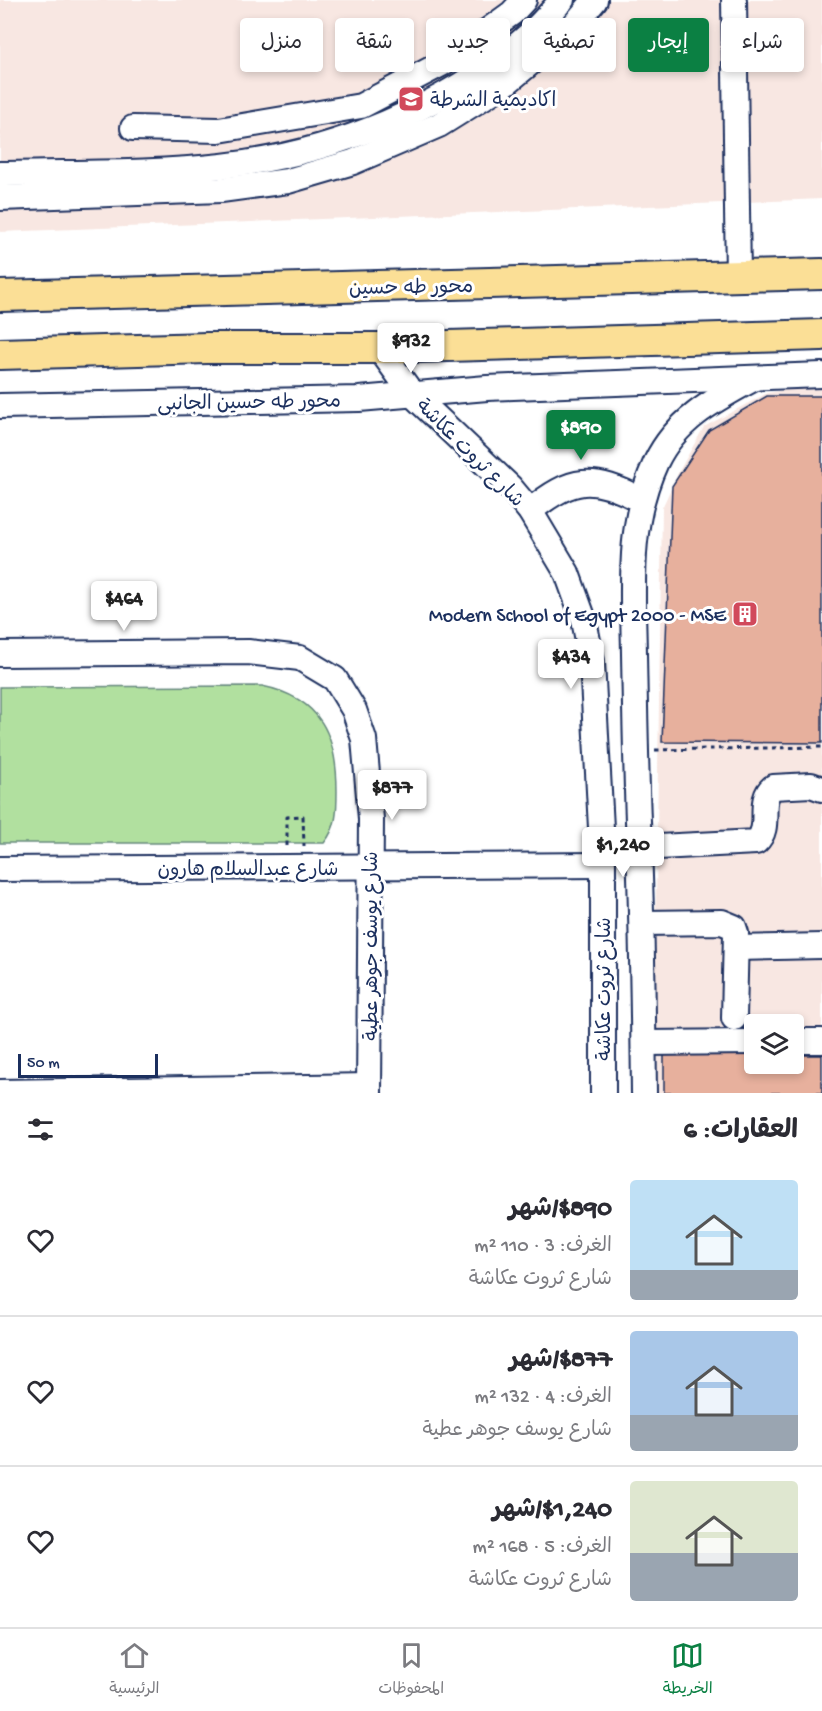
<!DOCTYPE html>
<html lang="ar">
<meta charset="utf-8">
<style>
body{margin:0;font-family:"Gochi Hand","Playpen Sans Arabic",sans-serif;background:#f7f7f7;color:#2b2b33;direction:rtl;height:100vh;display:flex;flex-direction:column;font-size:22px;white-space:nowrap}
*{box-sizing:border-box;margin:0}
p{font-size:20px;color:#7c7c81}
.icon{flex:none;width:33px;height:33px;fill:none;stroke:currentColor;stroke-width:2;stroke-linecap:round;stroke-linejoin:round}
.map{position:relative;height:1093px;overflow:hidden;direction:ltr}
.drawer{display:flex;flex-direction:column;background:#fff;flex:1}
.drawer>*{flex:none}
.hud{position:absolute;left:18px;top:18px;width:786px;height:54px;direction:rtl;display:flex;gap:12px}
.tools{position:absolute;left:744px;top:1014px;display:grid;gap:12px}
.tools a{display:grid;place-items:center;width:60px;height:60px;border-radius:6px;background:#fff;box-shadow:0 3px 9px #0003;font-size:30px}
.scale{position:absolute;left:18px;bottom:15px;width:140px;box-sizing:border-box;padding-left:6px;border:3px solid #1b2f5e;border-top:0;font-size:16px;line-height:21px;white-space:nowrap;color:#1b2f5e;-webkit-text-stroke:4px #fff;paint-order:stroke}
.price{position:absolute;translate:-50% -51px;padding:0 14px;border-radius:6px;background:#fff;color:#222;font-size:20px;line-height:39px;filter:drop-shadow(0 2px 3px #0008)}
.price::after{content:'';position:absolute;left:50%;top:36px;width:18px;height:14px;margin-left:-9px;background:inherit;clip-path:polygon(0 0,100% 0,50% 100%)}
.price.current{background:#0b8043;color:#fff}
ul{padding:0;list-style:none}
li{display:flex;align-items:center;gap:18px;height:150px;padding:0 24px}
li+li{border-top:2px solid #e1e1e2}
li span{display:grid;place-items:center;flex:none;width:168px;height:120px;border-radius:6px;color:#555}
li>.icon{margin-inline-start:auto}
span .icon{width:72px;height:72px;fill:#fffc;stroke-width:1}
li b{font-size:26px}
h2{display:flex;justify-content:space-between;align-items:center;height:72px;padding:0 24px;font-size:26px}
.chip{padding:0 21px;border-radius:6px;background:#fff;box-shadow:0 3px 9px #0003;font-size:21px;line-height:54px}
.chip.current{background:#0b8043;color:#fff}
.menu{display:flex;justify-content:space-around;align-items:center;height:84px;border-top:2px solid #e1e1e2;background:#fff;font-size:16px;color:#7c7c81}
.menu a{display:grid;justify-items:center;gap:3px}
.menu .current{color:#0b8043}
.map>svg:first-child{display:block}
</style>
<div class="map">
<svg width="822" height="1093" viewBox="0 0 822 1093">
<rect width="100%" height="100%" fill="#fff"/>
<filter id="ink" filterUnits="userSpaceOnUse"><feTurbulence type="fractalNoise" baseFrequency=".0167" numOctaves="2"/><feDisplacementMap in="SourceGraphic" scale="12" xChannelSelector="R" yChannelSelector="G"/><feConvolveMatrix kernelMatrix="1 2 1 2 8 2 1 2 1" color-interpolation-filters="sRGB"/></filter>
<g filter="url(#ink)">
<g fill="#f8e7e2" fill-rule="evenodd">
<polygon points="0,0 822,0 822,199 0,232"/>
<path d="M798 388H822V1093H653L662 508 679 471 704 427 767 393ZM754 1024H794V1064H754Z"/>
</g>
<path fill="#b1e09f" stroke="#66887e" stroke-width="1.5" d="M262 686C321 698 337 736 337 791 337 811 337 827 324 843H0V687Z"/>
<g fill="#e7b09d" stroke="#1b2f5e" stroke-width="1.5">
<polygon points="767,396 822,396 822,743 662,742 672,486 709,430"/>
<polygon points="664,1055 754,1055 754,1064 794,1064 794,1055 822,1055 822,1093 664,1093"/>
</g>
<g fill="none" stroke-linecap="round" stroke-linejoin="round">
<g stroke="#1b2f5e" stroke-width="28">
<g id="minor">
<polyline points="734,0 738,277"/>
<polyline points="133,128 219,130 361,106 443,63 512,13 524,0"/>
<path d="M0 174C74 172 149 174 222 166 332 154 448 107 531 33 542 23 552 11 562 0"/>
<polyline points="0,198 221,190 288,181 353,162 439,125 506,83 570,30 595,0"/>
<polyline points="379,348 413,395 510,487 530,511 567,573 584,620 592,662 603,865 603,1093"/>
<polyline points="0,406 359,399 487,388 822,375"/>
<path d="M530 511C572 476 593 475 641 500"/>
<polyline points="0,654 248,652 300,658 335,679 354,710 364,739 371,819 369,1093"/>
<path d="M639 848 756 842C773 827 756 801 773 787L811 785 822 789"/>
<polyline points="0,869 603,865"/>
<polyline points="642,923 722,922 734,927 736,933 734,1018"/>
<polyline points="736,948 822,946"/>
<polyline points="794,1041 822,1041"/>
<polyline points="644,1043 754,1042"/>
<polyline points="0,1092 369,1086"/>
<path d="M644 1093C643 1002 642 912 638 821 636 765 635 710 634 654 633 588 627 524 656 462 676 420 714 400 753 379"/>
</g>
</g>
<g stroke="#1b2f5e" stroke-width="34">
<g id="major">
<polyline points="0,296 822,274"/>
<polyline points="0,354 207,348 379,348 822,335"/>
</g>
</g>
<g stroke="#1b2f5e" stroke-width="3" stroke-dasharray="4.5 4.5" stroke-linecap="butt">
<polyline points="655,750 822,747"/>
<polyline points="287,846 287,817 303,816 304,846"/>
</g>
<use href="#minor" stroke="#fff" stroke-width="24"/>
<use href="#major" stroke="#fbdf96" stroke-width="30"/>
</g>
</g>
<defs>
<g id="university-square" transform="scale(1.35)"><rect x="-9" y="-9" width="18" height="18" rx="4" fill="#d1495b" stroke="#fff"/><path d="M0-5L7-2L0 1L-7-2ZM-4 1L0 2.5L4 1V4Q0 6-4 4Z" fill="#fff"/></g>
<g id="building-square" transform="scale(1.35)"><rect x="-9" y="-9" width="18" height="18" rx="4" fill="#d1495b" stroke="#fff"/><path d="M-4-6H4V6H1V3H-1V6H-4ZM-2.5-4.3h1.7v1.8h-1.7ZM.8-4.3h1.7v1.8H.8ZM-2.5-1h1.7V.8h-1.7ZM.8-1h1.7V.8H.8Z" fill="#fff"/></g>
</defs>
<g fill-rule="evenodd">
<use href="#university-square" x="411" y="99"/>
<use href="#building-square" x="745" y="614"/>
</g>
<g text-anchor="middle" stroke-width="6" stroke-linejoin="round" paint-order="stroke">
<g font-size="20" fill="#1b2f5e" stroke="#fff" text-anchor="start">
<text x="430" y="106">اكاديمية الشرطة</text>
<text x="726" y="621" text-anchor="end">Modern School of Egypt 2000 - MSE</text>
</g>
<g font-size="20" fill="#1b2f5e" stroke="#fff">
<text transform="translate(411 286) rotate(-1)" y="7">محور طه حسين</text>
<text transform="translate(249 401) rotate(-1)" y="7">محور طه حسين الجانبى</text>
<text transform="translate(471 452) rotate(45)" y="7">شارع ثروت عكاشة</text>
<text x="248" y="875">شارع عبدالسلام هارون</text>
<text transform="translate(370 946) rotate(-90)" y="7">شارع يوسف جوهر عطية</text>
<text transform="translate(603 989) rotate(-90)" y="7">شارع ثروت عكاشة</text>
</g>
</g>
</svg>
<div class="tools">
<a><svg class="icon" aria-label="layers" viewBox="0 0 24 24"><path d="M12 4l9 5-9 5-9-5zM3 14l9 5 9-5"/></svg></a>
</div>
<div class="scale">50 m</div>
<b class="price" style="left:411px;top:374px">$932</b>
<b class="price current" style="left:581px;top:461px">$890</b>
<b class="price" style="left:124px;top:632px">$464</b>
<b class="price" style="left:571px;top:690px">$434</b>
<b class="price" style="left:392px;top:821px">$877</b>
<b class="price" style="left:623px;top:878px">$1,240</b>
<div class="hud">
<a class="chip">شراء</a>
<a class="chip current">إيجار</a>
<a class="chip">تصفية</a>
<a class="chip">جديد</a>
<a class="chip">شقة</a>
<a class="chip">منزل</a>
</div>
</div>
<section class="drawer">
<h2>العقارات: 6<svg class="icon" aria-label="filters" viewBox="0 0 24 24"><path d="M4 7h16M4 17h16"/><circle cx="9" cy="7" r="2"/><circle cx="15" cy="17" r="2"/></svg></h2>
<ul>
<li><span style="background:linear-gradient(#bfe0f5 75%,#9aa5b1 0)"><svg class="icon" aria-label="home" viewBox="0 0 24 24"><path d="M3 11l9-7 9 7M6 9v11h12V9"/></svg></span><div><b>$890/شهر</b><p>الغرف: 3 · 110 m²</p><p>شارع ثروت عكاشة</p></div><svg class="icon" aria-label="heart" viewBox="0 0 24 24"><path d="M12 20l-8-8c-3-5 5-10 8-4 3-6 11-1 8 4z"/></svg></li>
<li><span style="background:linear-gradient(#a9c7e8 70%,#9aa5b1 0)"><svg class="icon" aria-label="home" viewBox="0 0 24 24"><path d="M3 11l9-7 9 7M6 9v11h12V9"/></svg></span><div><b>$877/شهر</b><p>الغرف: 4 · 132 m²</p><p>شارع يوسف جوهر عطية</p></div><svg class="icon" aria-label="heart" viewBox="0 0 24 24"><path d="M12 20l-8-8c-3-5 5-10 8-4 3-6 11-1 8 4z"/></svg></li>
<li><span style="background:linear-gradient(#dfe7d0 60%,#9aa5b1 0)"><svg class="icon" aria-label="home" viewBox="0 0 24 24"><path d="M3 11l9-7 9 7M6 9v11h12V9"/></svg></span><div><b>$1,240/شهر</b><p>الغرف: 5 · 168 m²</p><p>شارع ثروت عكاشة</p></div><svg class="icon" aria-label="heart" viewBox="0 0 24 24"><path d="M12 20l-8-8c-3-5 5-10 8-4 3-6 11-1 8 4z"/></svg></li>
</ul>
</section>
<nav class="menu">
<a class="current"><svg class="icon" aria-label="map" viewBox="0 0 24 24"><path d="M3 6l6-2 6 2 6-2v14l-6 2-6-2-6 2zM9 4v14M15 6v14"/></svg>الخريطة</a>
<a><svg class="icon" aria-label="saved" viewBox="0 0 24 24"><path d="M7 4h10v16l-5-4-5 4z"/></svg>المحفوظات</a>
<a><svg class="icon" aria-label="home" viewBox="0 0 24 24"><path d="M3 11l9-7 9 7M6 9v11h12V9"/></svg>الرئيسية</a>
</nav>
